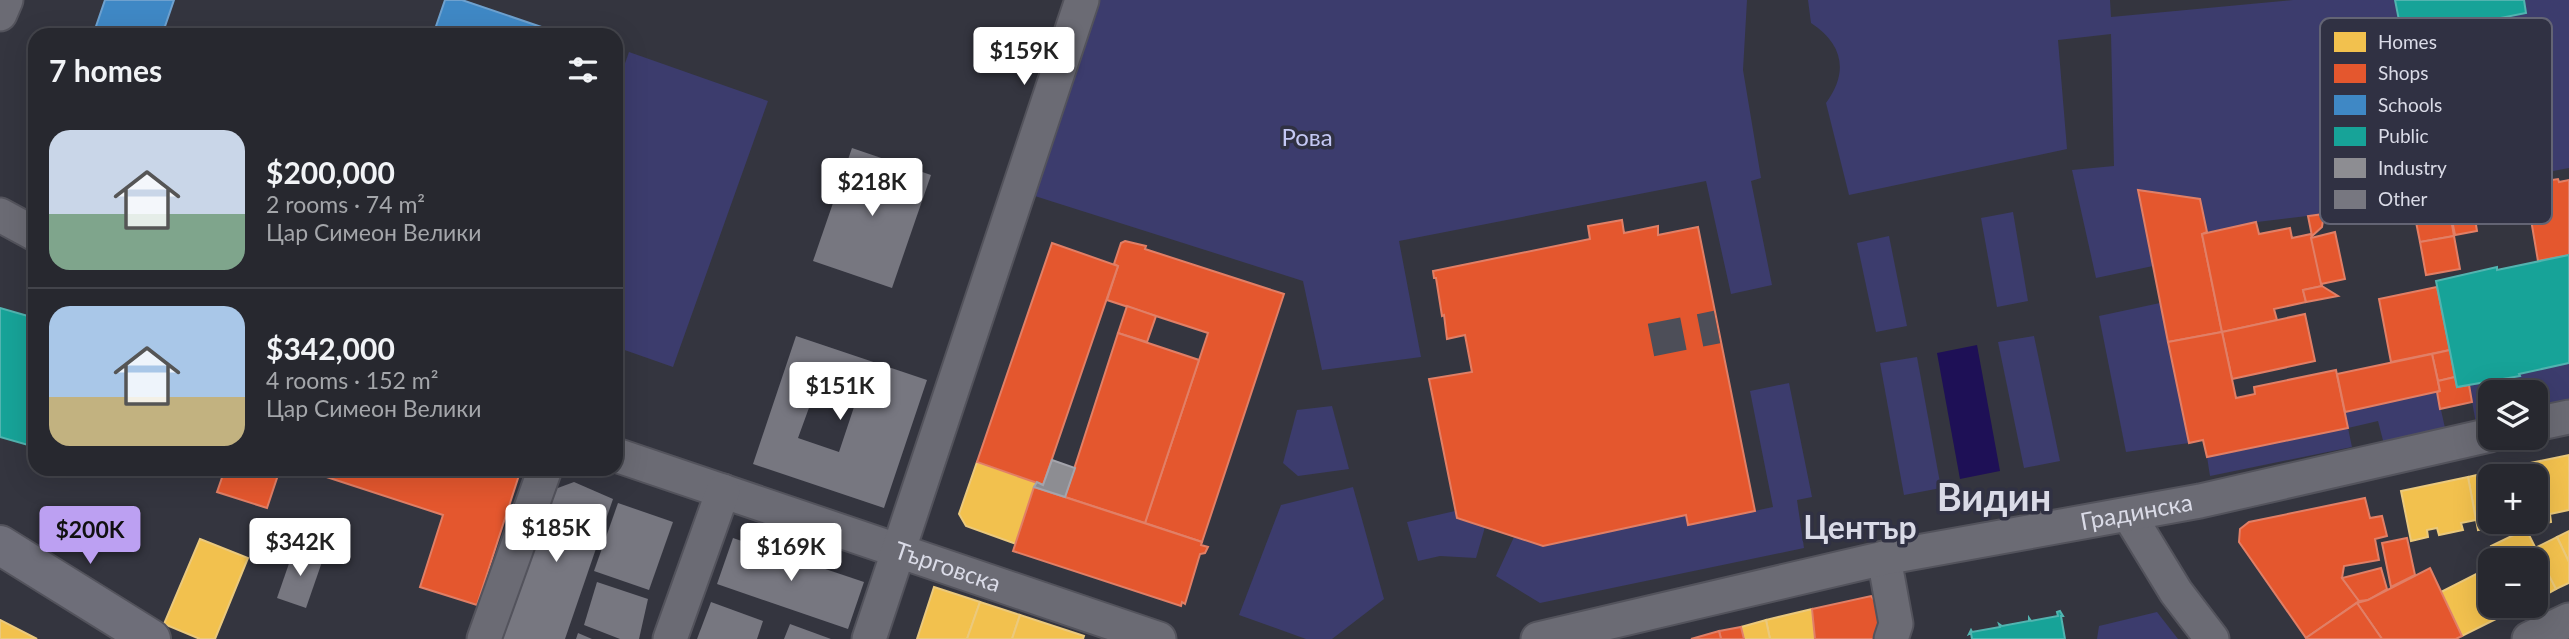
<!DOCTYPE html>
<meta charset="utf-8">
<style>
body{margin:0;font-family:Lato,sans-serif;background:#33343b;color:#f1f3f6;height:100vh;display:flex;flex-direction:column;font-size:26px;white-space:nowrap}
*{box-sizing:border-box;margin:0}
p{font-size:23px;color:#a4a6aa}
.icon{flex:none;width:38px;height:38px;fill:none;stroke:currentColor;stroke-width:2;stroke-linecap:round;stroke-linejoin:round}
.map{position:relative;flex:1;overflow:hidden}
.side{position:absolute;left:28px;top:28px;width:595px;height:448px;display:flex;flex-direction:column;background:#27282f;border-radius:21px;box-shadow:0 7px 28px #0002,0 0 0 2px #43444b}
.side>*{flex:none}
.buttons{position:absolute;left:2478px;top:380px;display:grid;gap:14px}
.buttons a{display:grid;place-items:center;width:70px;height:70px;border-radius:14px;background:#27282f;box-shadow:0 7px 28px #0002,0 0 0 2px #43444b;font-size:35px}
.price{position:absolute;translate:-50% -60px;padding:0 16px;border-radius:7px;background:#fff;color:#222;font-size:23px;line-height:46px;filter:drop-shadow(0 2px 4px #0008)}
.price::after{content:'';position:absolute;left:50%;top:42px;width:21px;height:16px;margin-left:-10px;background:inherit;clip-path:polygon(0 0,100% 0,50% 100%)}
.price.on{background:#bca0f2;color:#111}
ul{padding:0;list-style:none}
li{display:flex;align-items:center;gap:21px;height:175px;padding:0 21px}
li+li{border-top:2px solid #43444b}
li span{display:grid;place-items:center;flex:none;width:196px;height:140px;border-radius:21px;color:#555}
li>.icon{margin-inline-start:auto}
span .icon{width:84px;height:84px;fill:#fffc;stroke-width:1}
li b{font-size:30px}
h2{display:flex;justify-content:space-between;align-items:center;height:84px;padding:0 21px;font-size:30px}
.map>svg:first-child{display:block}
</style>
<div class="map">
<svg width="2569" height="639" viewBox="0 0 2569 639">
<rect width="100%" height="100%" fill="#34353f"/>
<g fill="#3c3c6d">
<polygon points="1082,0 1747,0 1743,70 1761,178 1751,181 1772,285 1731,294 1706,181 1399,241 1421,357 1322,370 1303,281 1019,191"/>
<path d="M1808 0H2110L2111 17 2293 0H2569V168L2324 214 2257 222 2207 232 2200 200 2148 246 2153 266 2096 278 2072 170 2114 166 2111 34 2058 40 2067 149 1849 195 1826 103C1849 72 1843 44 1811 23Z"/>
<polygon points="629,52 768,101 673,367 616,347 616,89"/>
<polygon points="2013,212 2028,301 1997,307 1981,218"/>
<polygon points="1889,236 1907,326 1876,332 1857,243"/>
<polygon points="2160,303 2189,443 2126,452 2099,316"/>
<polygon points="2034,336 2060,461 2024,468 1998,342"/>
<polygon points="1917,357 1941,488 1904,495 1880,363"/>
<polygon points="2569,363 2569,407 2536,415 2536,392 2490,392 2490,426 2477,429 2469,385 2519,376 2519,374"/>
<polygon points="1789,383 1812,497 1797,500 1804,548 1540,603 1496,576 1514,537 1543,546 1686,515 1689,525 1773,507 1750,391"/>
<polygon points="2437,392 2447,437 2386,452 2378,421 2348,428 2352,447 2210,476 2207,457 2348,428 2345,412"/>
<polygon points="1332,406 1349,469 1298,476 1283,463 1297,410"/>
<polygon points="1353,487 1384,599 1332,639 1306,639 1239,615 1281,505"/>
<polygon points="1455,511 1457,519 1485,527 1476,558 1440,556 1418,561 1407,522"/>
<polygon points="2157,612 2178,639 2097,639 2099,626"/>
</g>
<polygon fill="#1e1056" points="1977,345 2000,471 1960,479 1937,353"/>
<g fill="#f2c14e" stroke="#ebc97c" stroke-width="2">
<polygon points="2569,455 2569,510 2550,514 2551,522 2528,527 2527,522 2536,522 2536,476 2518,476 2516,466"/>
<polygon points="977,462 1037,482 1016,544 966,526 959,514"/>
<polygon points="2516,466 2518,476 2490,476 2490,522 2518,522 2478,530 2468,477"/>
<polygon points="2468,477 2476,520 2461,523 2463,530 2439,535 2437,528 2427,530 2428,537 2411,541 2401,491"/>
<polygon points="2526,529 2556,589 2536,600 2536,560 2497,560 2491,546"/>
<polygon points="2569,531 2569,562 2557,537"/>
<polygon points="2557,537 2569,562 2569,583 2556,589 2535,548"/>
<polygon points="200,539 248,558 215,639 200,639 164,624"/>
<polygon points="2482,571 2490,587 2490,606 2499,606 2504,615 2462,636 2441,592"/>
<polygon points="934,587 980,602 967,639 917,639"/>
<polygon points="980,602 1020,615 1012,639 967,639"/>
<polygon points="2499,606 2524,606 2504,615"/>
<polygon points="1812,609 1815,639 1770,639 1766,620"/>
<polygon points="1020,615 1084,636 1083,639 1012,639"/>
<polygon points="0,620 37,639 0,639"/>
<polygon points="1766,620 1770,639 1744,639 1741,627"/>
</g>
<g fill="#e4572e" stroke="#e17f66" stroke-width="2">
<polygon points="2558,179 2559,182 2569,180 2569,255 2538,261 2525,184"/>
<polygon points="2138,190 2200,199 2207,232 2202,234 2222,332 2168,342"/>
<polygon points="2446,190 2454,236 2420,242 2411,197"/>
<polygon points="2472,200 2477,231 2455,235 2449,205"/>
<polygon points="2324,214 2322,227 2312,236 2308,216"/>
<polygon points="1622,220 1624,233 1658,226 1658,235 1698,227 1755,511 1688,525 1686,515 1543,546 1457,518 1429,379 1472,372 1465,335 1447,339 1444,315 1442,316 1436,278 1434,278 1433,271 1590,239 1588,226"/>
<polygon points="2256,222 2259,234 2290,228 2292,238 2311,234 2322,286 2303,290 2306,302 2274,309 2277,320 2222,332 2202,234"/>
<polygon points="2335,232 2345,279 2321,284 2311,238"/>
<polygon points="2454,236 2460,269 2426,275 2420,242"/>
<polygon points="1125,241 1146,246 1145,249 1284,294 1202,542 1145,523 1208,333 1107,300 1118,266 1114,264 1121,243"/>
<polygon points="1052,243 1118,266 1043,485 977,462"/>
<polygon points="2322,286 2338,296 2306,302 2303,290"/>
<polygon points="2437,287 2450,350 2391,362 2379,299"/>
<polygon points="1127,306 1156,316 1147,342 1118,333"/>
<polygon points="2305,314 2315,361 2232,379 2222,332"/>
<polygon points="2222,332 2236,398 2255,394 2254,387 2336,370 2348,428 2207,457 2203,440 2189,443 2168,342"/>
<polygon points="1118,333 1199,360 1145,523 1065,497"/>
<polygon points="2450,350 2455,377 2438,381 2432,354"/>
<polygon points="2432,354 2440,391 2345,412 2337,374"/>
<polygon points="2455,377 2457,387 2469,385 2472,402 2440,409 2437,392 2440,391 2438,381"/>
<polygon points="225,469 280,469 267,508 217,492"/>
<polygon points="302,469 521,469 477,605 420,587 443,515"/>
<polygon points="1034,487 1202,542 1201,545 1208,547 1205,553 1200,554 1185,604 1182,602 1181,606 1013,551"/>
<polygon points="2365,498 2370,518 2382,516 2387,536 2375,539 2379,560 2344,566 2342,578 2359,601 2306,638 2239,542 2240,529 2249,522"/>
<polygon points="2407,538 2415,575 2391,587 2382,543"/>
<polygon points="2381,568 2387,589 2368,600 2359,601 2342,578"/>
<polygon points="2430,568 2462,636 2456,639 2382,639 2357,603 2368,600"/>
<polygon points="1871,596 1885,613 1876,639 1815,639 1812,609"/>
<polygon points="2357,603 2382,639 2307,639 2306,638"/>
<polygon points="1741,627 1744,639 1721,639 1719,631"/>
<polygon points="1719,631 1721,639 1691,639"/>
</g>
<g fill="#3f88c5" stroke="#6ea1cf" stroke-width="2">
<polygon points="105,0 174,0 162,35 93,35"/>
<polygon points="445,0 462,0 565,35 433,35"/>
</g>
<g fill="#17a398" stroke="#52b4b0" stroke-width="2">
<polygon points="2395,0 2524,0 2526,13 2475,23 2484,67 2411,81"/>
<polygon points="2569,255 2569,363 2519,374 2520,376 2457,387 2436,281 2497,267 2497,270"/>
<polygon points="0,308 35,318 35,447 0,437"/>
<polygon points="2060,611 2063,616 2061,616 2065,639 1972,639 1971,633 1969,634 1971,630 1972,632 2000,627 1999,624 2002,626 2029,621 2029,618 2031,621 2058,616 2057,612"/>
</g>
<polygon fill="#8d8d92" stroke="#a4a4ac" stroke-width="2" points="1052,460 1075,468 1065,497 1034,487 1037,482 1043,485"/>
<g fill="#777780" fill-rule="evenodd">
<polygon points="852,148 931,175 892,288 813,261"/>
<path d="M796 336 927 380 884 508 753 464ZM814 394 854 407 839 452 798 438Z"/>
<polygon points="574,482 613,499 565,639 496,639 547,492"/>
<polygon points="618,503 673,522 649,590 594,571"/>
<polygon points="733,538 864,582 848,629 717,584"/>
<polygon points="294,549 323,559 306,608 277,598"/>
<polygon points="597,582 648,599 639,639 620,639 584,625"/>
<polygon points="711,602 763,621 757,639 697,639"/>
<polygon points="790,624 831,639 784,639"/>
<polygon points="578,633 592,639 576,639"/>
</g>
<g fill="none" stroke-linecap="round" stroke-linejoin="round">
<polyline stroke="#4d4e58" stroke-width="33" stroke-dasharray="33 17" stroke-linecap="butt" points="1651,340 1717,327"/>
<g stroke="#53535c" stroke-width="37">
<g id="street">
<polyline points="0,14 6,0"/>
<polyline points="0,215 35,234"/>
<polyline points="2536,424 2569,417"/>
<path id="s1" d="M616 455 1159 639"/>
<polyline points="2129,515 2176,592 2212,639"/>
<polyline points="1884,558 1896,624 1891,639"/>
<polyline points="484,639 545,469"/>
<polyline points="670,639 723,491"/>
<polyline points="869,639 1082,0"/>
<path id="s2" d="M1538 639 1884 558 2200 501 2490 435"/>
<polyline points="2529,639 2569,620"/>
</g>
</g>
<g stroke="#53535c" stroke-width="42">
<polyline id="secondary" points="0,545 151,639"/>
</g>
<use href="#street" stroke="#6b6b74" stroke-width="33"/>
<use href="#secondary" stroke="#6e6e79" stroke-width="38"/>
</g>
<g text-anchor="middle" stroke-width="7" stroke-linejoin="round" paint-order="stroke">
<g font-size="24" fill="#c4c8f4" stroke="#303143">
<text x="1307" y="146">Рова</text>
</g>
<g font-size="24" fill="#dadbe7" stroke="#303143">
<text dy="8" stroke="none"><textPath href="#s2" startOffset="612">Градинска</textPath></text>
<text dy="8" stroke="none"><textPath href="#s1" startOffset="350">Търговска</textPath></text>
</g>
<g font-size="32" font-weight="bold" fill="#dadbe7" stroke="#303143">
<text x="1860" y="539">Център</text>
</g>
<g font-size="38" font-weight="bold" fill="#dadbe7" stroke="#303143">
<text x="1994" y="511">Видин</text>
</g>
</g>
<rect x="2320" y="18" width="232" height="206" rx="10" fill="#303143" stroke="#636474" stroke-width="2"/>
<rect x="2334" y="32" width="32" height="20" fill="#f2c14e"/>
<rect x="2334" y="64" width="32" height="19" fill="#e4572e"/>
<rect x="2334" y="95" width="32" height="20" fill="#3f88c5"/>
<rect x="2334" y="127" width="32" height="19" fill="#17a398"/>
<rect x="2334" y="158" width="32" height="20" fill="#8d8d92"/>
<rect x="2334" y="190" width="32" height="19" fill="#777780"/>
<g font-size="19" fill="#dadbe7">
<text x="2378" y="49">Homes</text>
<text x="2378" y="80">Shops</text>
<text x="2378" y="112">Schools</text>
<text x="2378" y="143">Public</text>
<text x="2378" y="175">Industry</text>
<text x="2378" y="206">Other</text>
</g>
</svg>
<div class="buttons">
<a><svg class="icon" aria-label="layers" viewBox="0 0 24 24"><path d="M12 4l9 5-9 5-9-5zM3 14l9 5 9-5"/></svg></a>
<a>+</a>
<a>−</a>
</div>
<b class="price" style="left:1024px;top:87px">$159K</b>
<b class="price" style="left:872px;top:218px">$218K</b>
<b class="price" style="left:840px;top:422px">$151K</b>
<b class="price" style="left:556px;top:564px">$185K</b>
<b class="price on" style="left:90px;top:566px">$200K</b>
<b class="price" style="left:300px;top:578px">$342K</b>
<b class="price" style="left:791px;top:583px">$169K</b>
<section class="side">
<h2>7 homes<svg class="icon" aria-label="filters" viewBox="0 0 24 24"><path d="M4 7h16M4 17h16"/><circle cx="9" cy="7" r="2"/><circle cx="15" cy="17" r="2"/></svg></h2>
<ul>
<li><span style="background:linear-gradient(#c9d6e8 60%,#7fa58c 0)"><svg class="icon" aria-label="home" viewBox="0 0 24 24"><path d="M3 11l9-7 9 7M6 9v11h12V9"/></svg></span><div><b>$200,000</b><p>2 rooms · 74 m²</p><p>Цар Симеон Велики</p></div></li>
<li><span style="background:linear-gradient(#a9c7e8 65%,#c2b280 0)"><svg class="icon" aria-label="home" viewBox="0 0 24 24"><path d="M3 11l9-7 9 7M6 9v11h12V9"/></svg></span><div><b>$342,000</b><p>4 rooms · 152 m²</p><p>Цар Симеон Велики</p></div></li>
</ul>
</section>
</div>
